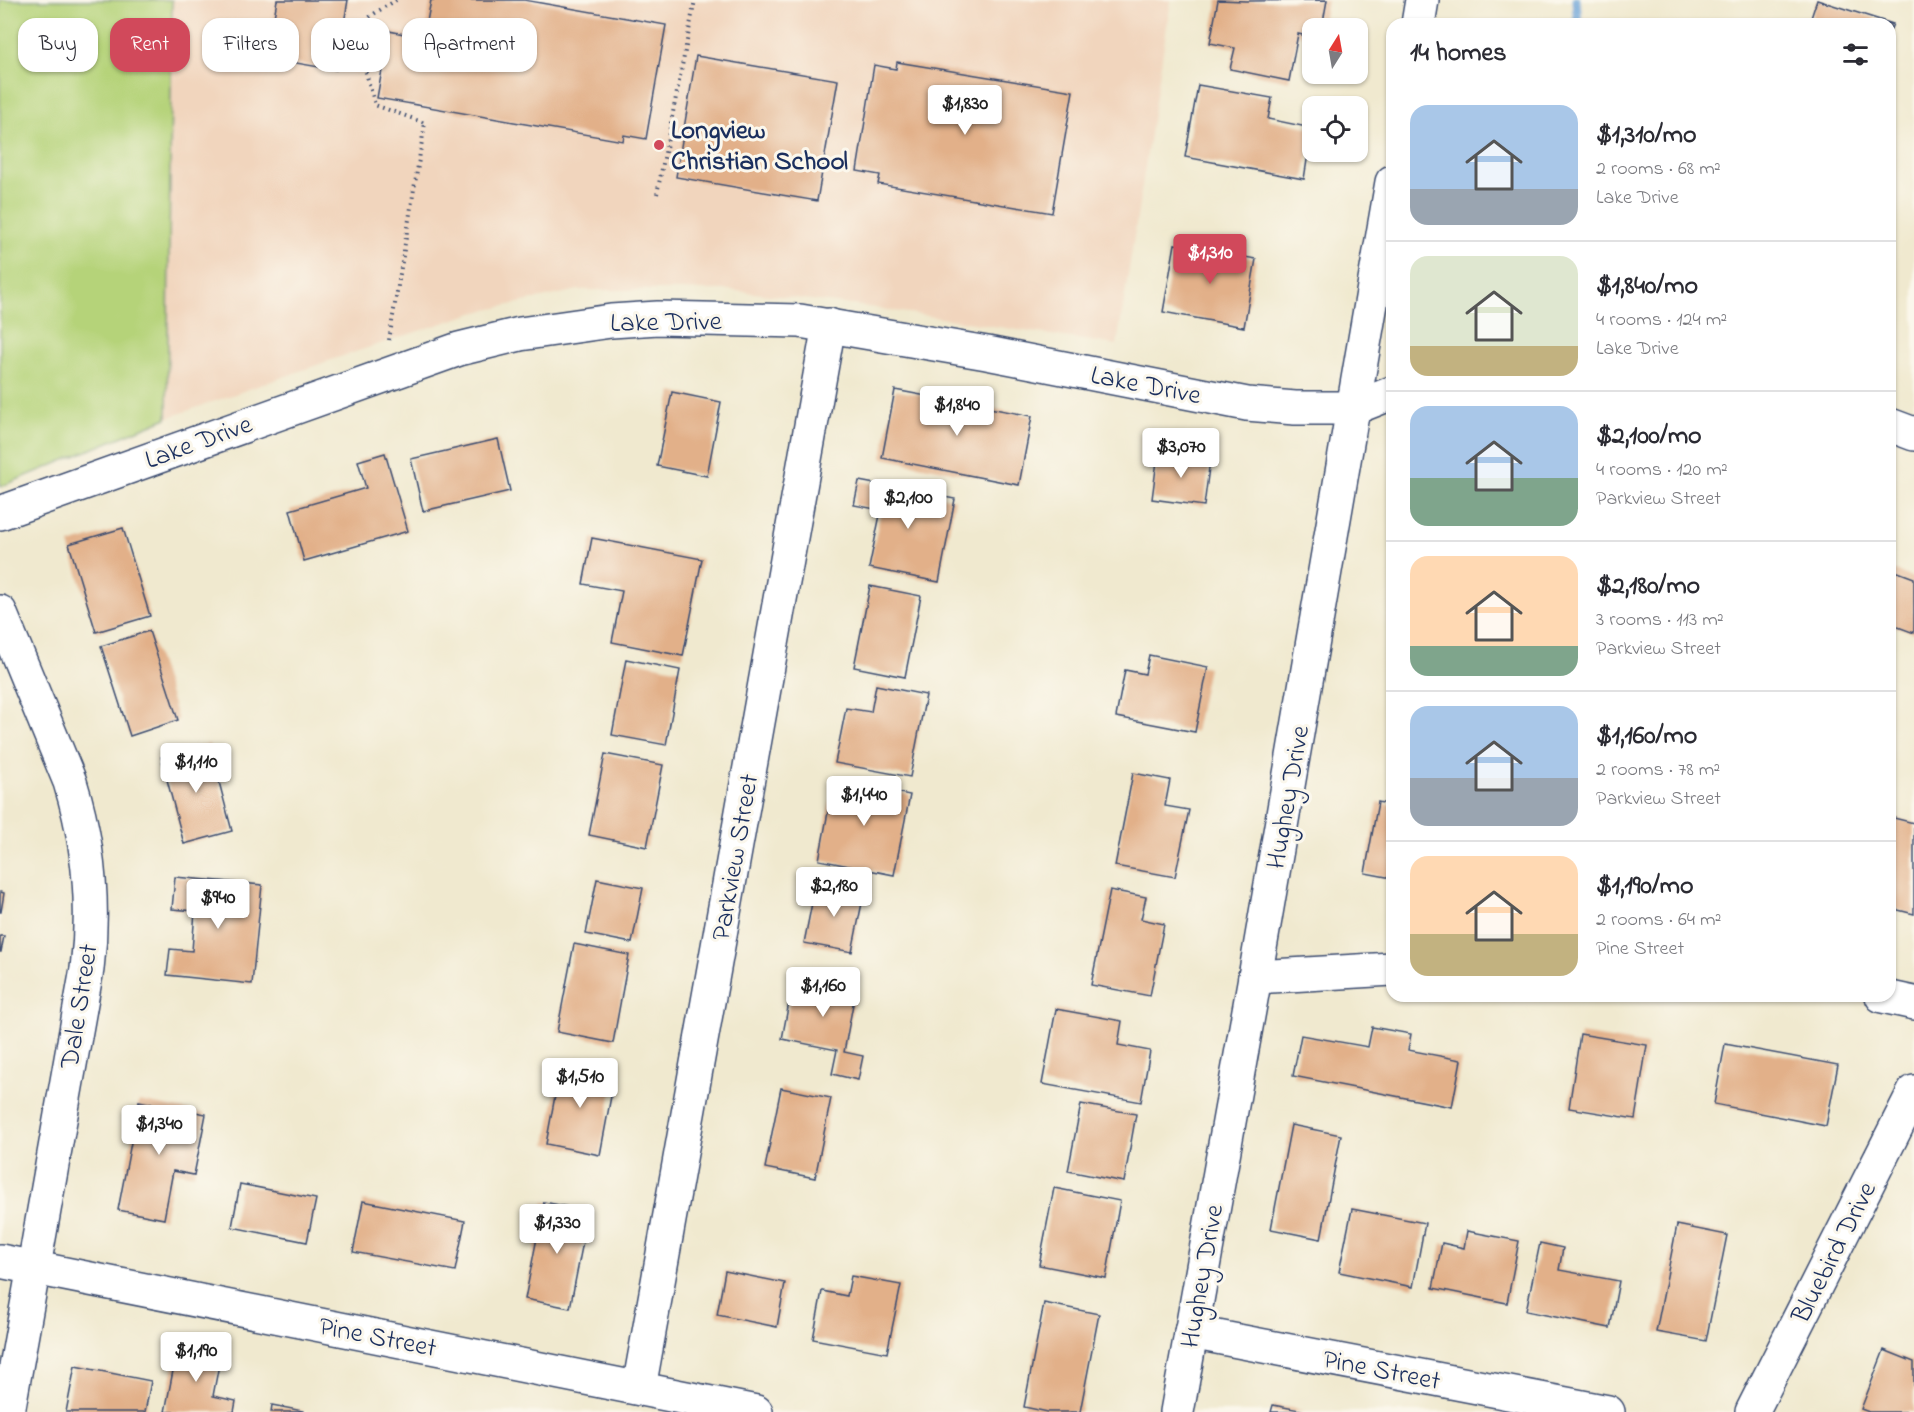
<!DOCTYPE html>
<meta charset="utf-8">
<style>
body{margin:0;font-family:"Indie Flower",sans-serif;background:#f2f2f3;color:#2b2b33;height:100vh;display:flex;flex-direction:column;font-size:22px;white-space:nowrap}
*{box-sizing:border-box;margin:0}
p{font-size:20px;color:#7c7c81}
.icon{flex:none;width:33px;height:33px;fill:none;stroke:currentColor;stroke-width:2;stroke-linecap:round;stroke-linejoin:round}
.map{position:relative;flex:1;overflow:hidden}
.side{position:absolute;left:1386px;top:18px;width:510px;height:984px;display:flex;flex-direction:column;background:#fff;border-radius:18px;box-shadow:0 2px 4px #0004}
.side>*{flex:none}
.banner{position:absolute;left:18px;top:18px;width:570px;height:54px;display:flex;gap:12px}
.needle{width:39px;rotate:11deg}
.buttons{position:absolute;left:1302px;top:18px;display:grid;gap:12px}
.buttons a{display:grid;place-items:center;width:66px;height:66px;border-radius:12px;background:#fff;box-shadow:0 2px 4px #0004;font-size:30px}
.price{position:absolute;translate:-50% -51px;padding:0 14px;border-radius:6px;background:#fff;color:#222;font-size:20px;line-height:39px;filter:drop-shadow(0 2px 3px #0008)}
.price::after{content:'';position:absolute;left:50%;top:36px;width:18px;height:14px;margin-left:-9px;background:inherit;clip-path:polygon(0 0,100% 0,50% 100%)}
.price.on{background:#d1495b;color:#fff}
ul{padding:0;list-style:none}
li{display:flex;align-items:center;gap:18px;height:150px;padding:0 24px}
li+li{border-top:2px solid #e1e1e2}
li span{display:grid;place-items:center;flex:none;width:168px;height:120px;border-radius:18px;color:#555}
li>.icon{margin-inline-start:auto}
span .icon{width:72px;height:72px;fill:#fffc;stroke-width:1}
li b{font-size:26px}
h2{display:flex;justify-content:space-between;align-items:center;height:72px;padding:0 24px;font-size:26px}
.chip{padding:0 21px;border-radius:18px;background:#fff;box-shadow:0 2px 4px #0004;font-size:21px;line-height:54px}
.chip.on{background:#d1495b;color:#fff}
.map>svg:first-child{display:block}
</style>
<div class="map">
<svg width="1914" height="1412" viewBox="0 0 1914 1412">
<rect width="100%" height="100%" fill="#fbf7ec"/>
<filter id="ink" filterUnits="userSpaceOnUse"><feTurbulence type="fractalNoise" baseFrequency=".0167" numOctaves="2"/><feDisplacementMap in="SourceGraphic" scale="12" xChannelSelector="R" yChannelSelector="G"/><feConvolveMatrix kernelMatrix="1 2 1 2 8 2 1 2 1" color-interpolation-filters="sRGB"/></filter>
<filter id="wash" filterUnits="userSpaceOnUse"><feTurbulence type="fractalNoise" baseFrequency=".008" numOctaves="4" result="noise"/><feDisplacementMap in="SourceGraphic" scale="24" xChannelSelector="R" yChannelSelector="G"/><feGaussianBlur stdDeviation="1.35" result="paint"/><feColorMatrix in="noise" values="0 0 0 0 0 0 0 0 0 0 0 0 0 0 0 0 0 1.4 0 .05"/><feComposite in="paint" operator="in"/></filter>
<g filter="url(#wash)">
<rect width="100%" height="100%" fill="#f0e9cf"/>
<polygon fill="#f1d5bd" points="172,0 1171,0 1117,345 869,307 729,290 578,290 473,313 334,359 167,418"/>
<polygon fill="#b5d379" stroke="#68816c" stroke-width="1.5" points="0,0 172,0 167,418 0,487"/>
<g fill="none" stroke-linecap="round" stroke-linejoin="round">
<polyline stroke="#68a1d7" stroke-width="9" points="1576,0 1578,24"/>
</g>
<g id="blocks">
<g fill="#e2b089">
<polygon points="277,0 348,0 336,70 267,58"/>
<polygon points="431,0 524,0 666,25 646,139 624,135 623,141 377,98 389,31 424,38"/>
<polygon points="1218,0 1246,1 1327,0 1322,28 1312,28 1312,37 1298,34 1289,81 1230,69 1235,48 1210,43"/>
<polygon points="1817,0 1893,24 1890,31 1890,24 1809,24"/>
<polygon points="696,56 838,80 817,201 676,177"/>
<polygon points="897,62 1073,91 1052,213 878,184 880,175 857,171 874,65 896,69"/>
<polygon points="1198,85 1272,98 1268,119 1312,128 1304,179 1185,157"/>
<polygon points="1175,244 1256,259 1244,327 1163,312"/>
<polygon points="895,390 1032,416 1019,485 882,458"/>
<polygon points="672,392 721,402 707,476 657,466"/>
<polygon points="498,439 510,491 423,511 411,459"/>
<polygon points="385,453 408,531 304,561 290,510 366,488 358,461"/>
<polygon points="1158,453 1210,460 1204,506 1152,499"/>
<polygon points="859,481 955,499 939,582 869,568 881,510 854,505"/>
<polygon points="123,528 150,616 96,632 69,544"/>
<polygon points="592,538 702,559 683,656 612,642 622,591 583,584"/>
<polygon points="1890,569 1914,578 1914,633 1890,624"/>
<polygon points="870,586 921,596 905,677 854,667"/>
<polygon points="149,631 178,720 130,736 101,646"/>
<polygon points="1149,655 1208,667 1195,732 1116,717 1125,670 1145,674"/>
<polygon points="626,659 680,670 666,745 612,735"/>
<polygon points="876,685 926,695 910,777 835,763 846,708 871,712"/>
<polygon points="209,744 232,831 184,844 161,757"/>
<polygon points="605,754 663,765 647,847 589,835"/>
<polygon points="1133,773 1170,780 1165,806 1189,810 1175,877 1115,866"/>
<polygon points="834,780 910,795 894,875 819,860"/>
<polygon points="1378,802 1392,805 1392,878 1365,873"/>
<polygon points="1890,817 1914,823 1914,914 1890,908"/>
<polygon points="175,877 262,885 252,984 167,975 170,949 192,951 195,911 172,909"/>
<polygon points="597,879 643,888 632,943 586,934"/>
<polygon points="816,883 864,893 852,952 804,943"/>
<polygon points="1110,890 1146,897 1141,919 1164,924 1150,996 1091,985"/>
<polygon points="0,892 4,893 1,912 0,912"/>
<polygon points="0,936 4,936 1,952 0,952"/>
<polygon points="574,944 629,955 613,1043 557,1032"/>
<polygon points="795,971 857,983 844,1052 863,1056 858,1080 832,1074 837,1050 782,1039"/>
<polygon points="1056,1009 1122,1021 1118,1045 1150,1051 1141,1102 1042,1084"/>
<polygon points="1372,1027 1411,1034 1408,1050 1461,1060 1452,1107 1293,1076 1301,1035 1368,1047"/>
<polygon points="1580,1034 1647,1045 1635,1119 1569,1108"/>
<polygon points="1725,1044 1838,1065 1826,1126 1714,1104"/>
<polygon points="561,1064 615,1075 600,1155 546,1144"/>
<polygon points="781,1088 831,1098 815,1178 765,1168"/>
<polygon points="139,1101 206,1114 194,1175 173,1171 164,1219 118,1210"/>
<polygon points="1081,1104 1136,1114 1124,1182 1068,1171"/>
<polygon points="1291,1125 1341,1135 1321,1239 1271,1229"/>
<polygon points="240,1184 316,1199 307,1242 232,1227"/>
<polygon points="1054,1188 1120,1201 1106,1278 1039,1265"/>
<polygon points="363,1201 465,1221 455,1271 353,1252"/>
<polygon points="544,1202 589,1211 570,1308 525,1299"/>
<polygon points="1352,1209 1425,1223 1413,1287 1339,1272"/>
<polygon points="1677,1225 1727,1235 1706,1341 1656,1332"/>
<polygon points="1467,1231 1519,1241 1507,1303 1433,1288 1442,1243 1464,1248"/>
<polygon points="1540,1243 1563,1248 1559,1270 1619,1281 1610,1328 1526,1311"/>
<polygon points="725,1271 785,1283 777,1327 717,1315"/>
<polygon points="851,1276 901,1285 887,1353 813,1339 822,1291 847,1296"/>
<polygon points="1044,1303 1099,1314 1080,1412 1048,1412 1024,1407"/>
<polygon points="178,1345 221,1354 213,1396 236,1401 234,1412 165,1412"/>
<polygon points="1884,1350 1914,1362 1914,1412 1869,1412 1861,1409"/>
<polygon points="75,1366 151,1381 145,1412 66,1412"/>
<polygon points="272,1405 303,1411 303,1412 271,1412"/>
<polygon points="1273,1405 1305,1411 1305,1412 1271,1412"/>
</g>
</g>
</g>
<g filter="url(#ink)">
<use href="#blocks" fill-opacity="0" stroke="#3b4b6f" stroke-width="1.5"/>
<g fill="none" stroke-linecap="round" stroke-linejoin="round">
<g stroke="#3b4b6f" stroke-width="36">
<g id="minor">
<polyline points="1418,24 1422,0"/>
<polyline points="1890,425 1914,434"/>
<polyline points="0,513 459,349 520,334 611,321 658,318 800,321 987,353 1247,404 1295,408 1354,408 1392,393"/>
<path d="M0 612 70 782C89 843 95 904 87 969L8 1412"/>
<polyline points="1255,977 1392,969"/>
<polyline points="1882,996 1914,1003"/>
<polyline points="0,1261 756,1412"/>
<polyline points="1191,1332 1608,1412"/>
<polyline points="639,1388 829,325"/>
<polyline points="1177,1412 1255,977 1392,182"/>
<polyline points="1752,1412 1914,1092"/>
</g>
</g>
<g stroke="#3b4b6f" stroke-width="4" stroke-dasharray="1.5 4.5" stroke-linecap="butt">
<polyline points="657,194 695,0"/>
<path d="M389 340 425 123 375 105C371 89 354 40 362 26 368 15 386 7 396 0"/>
</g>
<use href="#minor" stroke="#fff" stroke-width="33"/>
</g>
</g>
<circle fill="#d1495b" stroke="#fbf7ec" stroke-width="2" cx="659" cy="145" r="6"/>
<g text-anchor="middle" stroke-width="6" stroke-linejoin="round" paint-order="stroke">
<g font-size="27" font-weight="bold" fill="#1b2f5e" stroke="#fbf7ec" text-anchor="start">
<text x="671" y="138">Longview<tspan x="671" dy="31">Christian School</tspan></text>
</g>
<g font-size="27" fill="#1b2f5e" stroke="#fbf7ec">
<text transform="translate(666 321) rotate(-1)" y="9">Lake Drive</text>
<text transform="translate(1146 384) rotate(11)" y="9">Lake Drive</text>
<text transform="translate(198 441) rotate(-20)" y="9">Lake Drive</text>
<text transform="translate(1287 797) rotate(-80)" y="9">Hughey Drive</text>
<text transform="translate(734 857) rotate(-80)" y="9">Parkview Street</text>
<text transform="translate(78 1006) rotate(-81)" y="9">Dale Street</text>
<text transform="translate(1833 1252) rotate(-63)" y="9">Bluebird Drive</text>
<text transform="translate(1201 1276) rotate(-80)" y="9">Hughey Drive</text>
<text transform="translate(378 1336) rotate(11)" y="9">Pine Street</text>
<text transform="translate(1382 1369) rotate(11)" y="9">Pine Street</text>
</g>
</g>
</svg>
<div class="buttons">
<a><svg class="needle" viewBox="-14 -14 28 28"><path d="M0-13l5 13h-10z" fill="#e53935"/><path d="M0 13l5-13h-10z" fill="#7c7c81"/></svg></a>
<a><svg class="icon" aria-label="locate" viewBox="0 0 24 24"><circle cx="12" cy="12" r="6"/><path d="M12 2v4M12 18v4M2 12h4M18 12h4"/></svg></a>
</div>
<b class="price" style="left:965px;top:136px">$1,830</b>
<b class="price on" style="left:1210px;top:285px">$1,310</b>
<b class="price" style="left:957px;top:437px">$1,840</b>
<b class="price" style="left:1181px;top:479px">$3,070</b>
<b class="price" style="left:908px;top:530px">$2,100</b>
<b class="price" style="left:196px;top:794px">$1,110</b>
<b class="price" style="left:864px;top:827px">$1,440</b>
<b class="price" style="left:834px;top:918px">$2,180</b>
<b class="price" style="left:218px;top:930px">$940</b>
<b class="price" style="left:823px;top:1018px">$1,160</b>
<b class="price" style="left:580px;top:1109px">$1,510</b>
<b class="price" style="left:159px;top:1156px">$1,340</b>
<b class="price" style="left:557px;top:1255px">$1,330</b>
<b class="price" style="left:196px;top:1383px">$1,190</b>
<div class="banner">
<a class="chip">Buy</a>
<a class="chip on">Rent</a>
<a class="chip">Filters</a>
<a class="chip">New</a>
<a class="chip">Apartment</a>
</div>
<section class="side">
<h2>14 homes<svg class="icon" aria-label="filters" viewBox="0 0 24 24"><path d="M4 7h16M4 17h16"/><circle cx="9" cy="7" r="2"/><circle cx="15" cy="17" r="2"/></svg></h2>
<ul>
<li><span style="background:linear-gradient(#a9c7e8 70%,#9aa5b1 0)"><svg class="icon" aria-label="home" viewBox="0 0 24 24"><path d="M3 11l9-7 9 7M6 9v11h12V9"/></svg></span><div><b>$1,310/mo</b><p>2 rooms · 68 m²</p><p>Lake Drive</p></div></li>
<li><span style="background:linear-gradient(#dfe7d0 75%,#c2b280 0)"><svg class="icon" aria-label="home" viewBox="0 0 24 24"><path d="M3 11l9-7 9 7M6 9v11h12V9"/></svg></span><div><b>$1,840/mo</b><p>4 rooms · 124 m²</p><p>Lake Drive</p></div></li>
<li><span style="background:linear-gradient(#a9c7e8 60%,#7fa58c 0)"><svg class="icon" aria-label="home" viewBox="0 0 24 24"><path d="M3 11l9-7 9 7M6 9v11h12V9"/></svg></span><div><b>$2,100/mo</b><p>4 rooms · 120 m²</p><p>Parkview Street</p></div></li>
<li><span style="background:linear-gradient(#ffd9b3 75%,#7fa58c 0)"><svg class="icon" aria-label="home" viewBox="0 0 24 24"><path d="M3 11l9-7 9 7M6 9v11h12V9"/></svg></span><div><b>$2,180/mo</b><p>3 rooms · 113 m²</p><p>Parkview Street</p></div></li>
<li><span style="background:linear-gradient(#a9c7e8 60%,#9aa5b1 0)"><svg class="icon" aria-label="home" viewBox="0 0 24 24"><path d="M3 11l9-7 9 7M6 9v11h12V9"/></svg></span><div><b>$1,160/mo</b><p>2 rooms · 78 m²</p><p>Parkview Street</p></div></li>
<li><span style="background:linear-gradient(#ffd9b3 65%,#c2b280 0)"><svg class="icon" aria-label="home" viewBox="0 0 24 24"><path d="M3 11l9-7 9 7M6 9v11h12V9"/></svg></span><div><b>$1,190/mo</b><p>2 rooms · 64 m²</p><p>Pine Street</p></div></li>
</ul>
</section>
</div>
